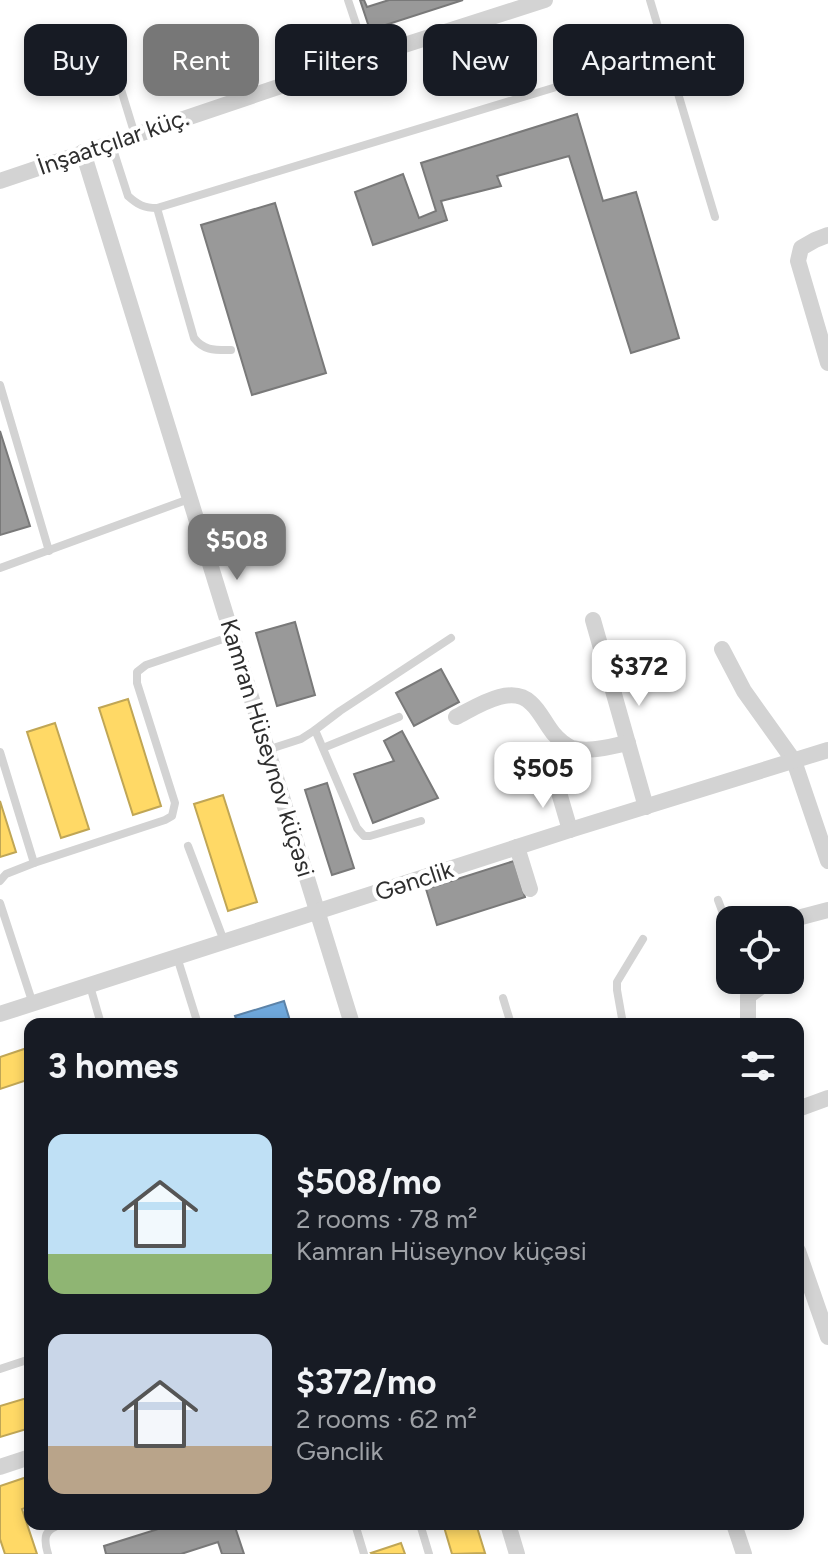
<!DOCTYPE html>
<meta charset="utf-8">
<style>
body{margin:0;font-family:Figtree,sans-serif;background:#20242c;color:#f1f3f6;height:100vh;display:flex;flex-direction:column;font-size:30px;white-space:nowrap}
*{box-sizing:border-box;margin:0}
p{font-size:26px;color:#9ea1a6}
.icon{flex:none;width:44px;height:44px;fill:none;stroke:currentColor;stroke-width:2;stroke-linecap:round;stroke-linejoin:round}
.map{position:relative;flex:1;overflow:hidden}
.panel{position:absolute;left:24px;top:1018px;width:780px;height:512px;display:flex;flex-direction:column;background:#171b24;border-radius:16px;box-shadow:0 4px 12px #0003}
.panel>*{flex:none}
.hud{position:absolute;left:24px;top:24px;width:780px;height:72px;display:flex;gap:16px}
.controls{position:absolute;left:716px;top:906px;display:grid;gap:16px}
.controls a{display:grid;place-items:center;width:88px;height:88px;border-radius:16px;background:#171b24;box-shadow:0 4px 12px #0003;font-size:40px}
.price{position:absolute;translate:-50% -68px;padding:0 18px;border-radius:16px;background:#fff;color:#222;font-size:26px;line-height:52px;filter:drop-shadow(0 2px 4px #0008)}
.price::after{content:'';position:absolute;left:50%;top:48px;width:24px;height:18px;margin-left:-12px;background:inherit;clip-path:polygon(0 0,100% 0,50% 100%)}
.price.active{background:#777;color:#fff}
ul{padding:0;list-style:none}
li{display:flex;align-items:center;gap:24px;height:200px;padding:0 24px}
li span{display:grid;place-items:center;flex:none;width:224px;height:160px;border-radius:16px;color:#555}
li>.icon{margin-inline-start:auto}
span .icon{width:96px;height:96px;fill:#fffc;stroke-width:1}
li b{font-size:34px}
h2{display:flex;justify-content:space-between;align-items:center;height:96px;padding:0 24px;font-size:34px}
.pill{padding:0 28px;border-radius:16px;background:#171b24;box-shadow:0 4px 12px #0003;font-size:28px;line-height:72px}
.pill.active{background:#777;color:#fff}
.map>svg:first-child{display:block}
</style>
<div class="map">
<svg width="828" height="1554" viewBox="0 0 828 1554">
<rect width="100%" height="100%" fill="#fff"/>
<g fill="#ffd966" stroke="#c0a655" stroke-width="2">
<polygon points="128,699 161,806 133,815 99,708"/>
<polygon points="55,723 89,829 61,838 27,732"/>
<polygon points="223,795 257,902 228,911 194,804"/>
<polygon points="0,801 16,852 0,857"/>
<polygon points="30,1047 30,1079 0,1089 0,1057"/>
<polygon points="30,1397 30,1428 0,1437 0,1406"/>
<polygon points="30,1476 30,1506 22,1509 37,1554 5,1554 0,1539 0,1486"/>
<polygon points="455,1524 476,1524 485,1553 452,1554 444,1527"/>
<polygon points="401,1543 405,1554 372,1554 371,1553"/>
</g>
<polygon fill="#6fa8dc" stroke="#5c83a8" stroke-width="2" points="284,1001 291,1024 238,1024 235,1016"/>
<g fill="#999" stroke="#797979" stroke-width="2">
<polygon points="360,0 364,0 367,7 389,0 463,0 370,30"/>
<polygon points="577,114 603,201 636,192 679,338 631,353 569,156 497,176 501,186 441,201 447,220 373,245 355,192 403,174 419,218 436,211 421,163"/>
<polygon points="275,203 326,373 252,395 201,225"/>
<polygon points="0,431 30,526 0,535"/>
<polygon points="295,622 315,695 277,706 256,633"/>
<polygon points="441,669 459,702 414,726 396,693"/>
<polygon points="402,731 438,798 373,823 354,774 394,761 384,741"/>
<polygon points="327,783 354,868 332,875 305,790"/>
<polygon points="514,861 525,897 437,925 426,889"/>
<polygon points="174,1524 234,1524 244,1554 222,1554 218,1542 181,1554 106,1554 104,1546"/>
</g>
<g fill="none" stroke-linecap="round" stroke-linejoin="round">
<g stroke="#d3d3d3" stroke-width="8">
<polyline points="348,0 367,57"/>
<polyline points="650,0 715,217"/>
<polyline points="107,44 135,135"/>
<path d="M111 143 128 196C138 205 144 208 157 208L665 54"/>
<path d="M157 208 194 338C204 351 215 350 231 350"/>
<polyline points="0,385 49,551"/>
<polyline points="0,568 189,499"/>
<polyline points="315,730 340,711 451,638"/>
<polyline points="323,748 399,717"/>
<polyline points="267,750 301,739 315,730 357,828 364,836 370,836 421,821"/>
<polyline points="0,752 34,863"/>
<polyline points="188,846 224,941"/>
<polyline points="0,881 6,874 34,863 165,820 172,816 175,803 137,683 137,672 146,665 232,636"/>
<polyline points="718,900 730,932"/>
<polyline points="0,903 33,1004"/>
<polyline points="177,957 197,1021"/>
<polyline points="90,986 101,1024"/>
<polyline points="503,998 511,1024"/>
<polyline points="623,1024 617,990 617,982 643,939"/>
<polyline points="0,1369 30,1359"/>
<polyline points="355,1524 364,1554"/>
<polyline points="420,1524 429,1554"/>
<path d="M48 1554C43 1537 44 1530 62 1524"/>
</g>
<g stroke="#d3d3d3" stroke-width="16">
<polyline points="83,152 352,1024"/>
<polyline points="0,181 367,57 545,0"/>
<polyline points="828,235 815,240 801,248 798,261 828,363"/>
<polyline points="593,620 646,807"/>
<polyline points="722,649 744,691 794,761 828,861"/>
<path d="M456 717C476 707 511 683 531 703 540 711 545 723 553 733 558 739 565 745 572 748 590 753 611 746 628 743"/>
<polyline points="555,779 570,830"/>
<polyline points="517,847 530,889"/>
<polyline points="790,920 828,910"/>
<polyline points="0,1014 570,830 828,750"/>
<polyline points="748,1024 748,996 762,986 767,980"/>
<polyline points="798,1109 828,1098"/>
<polyline points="798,1251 828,1337"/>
<polyline points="0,1467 30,1457"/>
<polyline points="508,1524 517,1554"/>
<polyline points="734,1524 744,1554"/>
</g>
</g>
<g text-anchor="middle" stroke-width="8" stroke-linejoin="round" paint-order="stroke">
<g font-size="24" fill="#2e2e2e" stroke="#fff">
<text transform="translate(113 142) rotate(-19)" y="8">İnşaatçılar küç.</text>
<text transform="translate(267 748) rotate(73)" y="8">Kamran Hüseynov küçəsi</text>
<text transform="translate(414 881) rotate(-18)" y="8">Gənclik</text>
</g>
</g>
</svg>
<div class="controls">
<a><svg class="icon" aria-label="locate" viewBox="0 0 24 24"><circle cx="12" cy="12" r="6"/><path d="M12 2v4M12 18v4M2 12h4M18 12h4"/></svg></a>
</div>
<b class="price active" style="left:237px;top:582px">$508</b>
<b class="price" style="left:639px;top:708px">$372</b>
<b class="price" style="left:543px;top:810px">$505</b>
<div class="hud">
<a class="pill">Buy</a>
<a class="pill active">Rent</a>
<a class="pill">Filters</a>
<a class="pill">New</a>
<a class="pill">Apartment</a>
</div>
<section class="panel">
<h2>3 homes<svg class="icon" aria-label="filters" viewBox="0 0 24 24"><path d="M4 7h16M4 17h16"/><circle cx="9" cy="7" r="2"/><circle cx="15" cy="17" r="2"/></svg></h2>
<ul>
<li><span style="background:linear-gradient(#bfe0f5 75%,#8fb573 0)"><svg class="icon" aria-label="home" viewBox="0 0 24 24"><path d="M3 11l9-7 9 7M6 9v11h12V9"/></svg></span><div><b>$508/mo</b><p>2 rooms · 78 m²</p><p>Kamran Hüseynov küçəsi</p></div></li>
<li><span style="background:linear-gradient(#c9d6e8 70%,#b9a48a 0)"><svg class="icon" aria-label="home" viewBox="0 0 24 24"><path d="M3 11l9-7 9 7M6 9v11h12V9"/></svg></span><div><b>$372/mo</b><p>2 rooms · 62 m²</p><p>Gənclik</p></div></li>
</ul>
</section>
</div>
